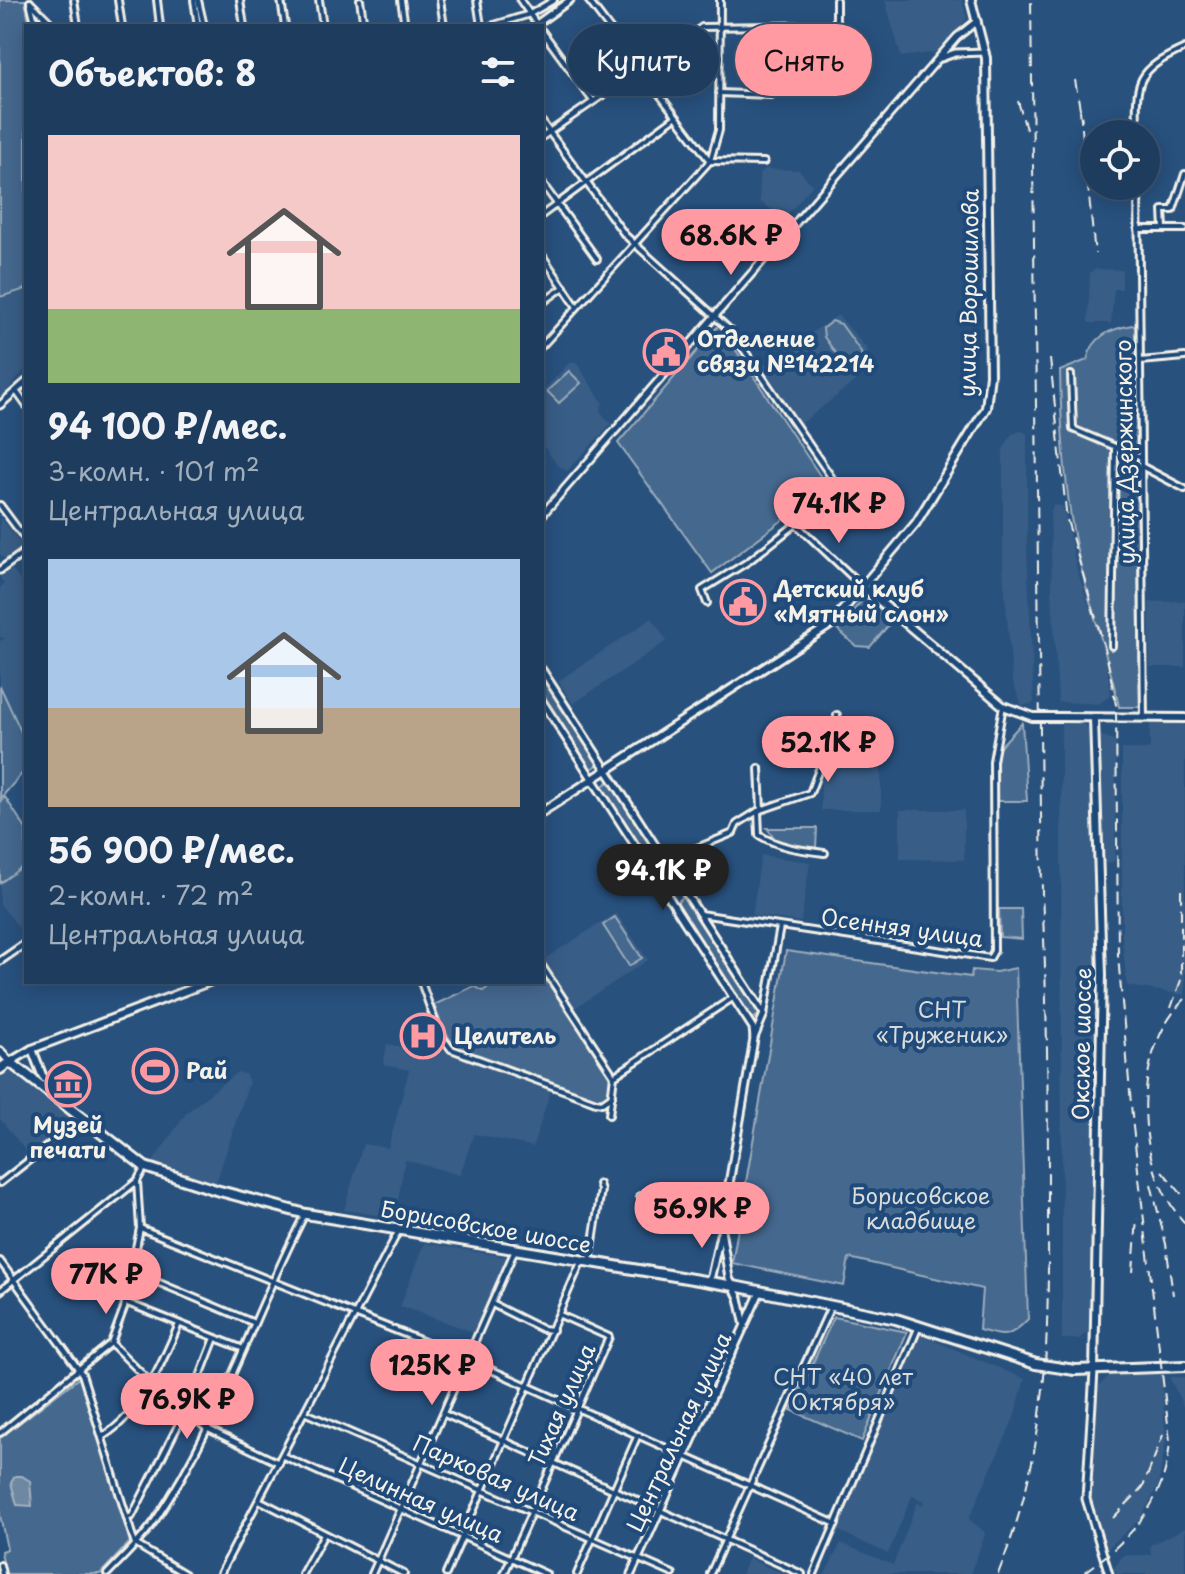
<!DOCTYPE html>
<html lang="ru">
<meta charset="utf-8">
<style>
body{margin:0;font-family:"Playpen Sans",sans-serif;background:#2b4867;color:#f1f3f6;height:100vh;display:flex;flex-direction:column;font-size:30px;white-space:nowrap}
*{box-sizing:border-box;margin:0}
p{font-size:26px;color:#a1aebc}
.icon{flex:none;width:44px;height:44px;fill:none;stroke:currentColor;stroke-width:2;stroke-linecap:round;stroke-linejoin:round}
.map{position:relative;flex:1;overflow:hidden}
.panel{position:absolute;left:24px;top:24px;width:520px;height:960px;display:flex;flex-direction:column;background:#1e3d5e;border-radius:0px;box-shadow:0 4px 20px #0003,0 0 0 2px #3c5673}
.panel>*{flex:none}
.top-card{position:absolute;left:568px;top:24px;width:496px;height:72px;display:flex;gap:16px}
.fabs{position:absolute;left:1080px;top:120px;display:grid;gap:16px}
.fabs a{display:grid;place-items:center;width:80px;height:80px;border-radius:50%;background:#1e3d5e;box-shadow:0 4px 20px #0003,0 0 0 2px #3c5673;font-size:40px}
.price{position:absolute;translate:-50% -68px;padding:0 18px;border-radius:28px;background:#ff9aa2;color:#111;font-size:26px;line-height:52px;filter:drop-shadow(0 2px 4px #0008)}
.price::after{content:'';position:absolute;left:50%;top:48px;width:24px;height:18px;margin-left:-12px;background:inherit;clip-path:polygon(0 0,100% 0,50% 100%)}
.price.selected{background:#222;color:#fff}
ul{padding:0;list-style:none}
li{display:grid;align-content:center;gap:16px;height:424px;padding:0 24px}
li span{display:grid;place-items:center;height:248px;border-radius:0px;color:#555}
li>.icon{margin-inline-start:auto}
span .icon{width:144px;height:144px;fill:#fffc;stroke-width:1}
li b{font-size:34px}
h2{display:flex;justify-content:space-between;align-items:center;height:96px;padding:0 24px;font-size:34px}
.pill{padding:0 28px;border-radius:36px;background:#1e3d5e;box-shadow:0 4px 20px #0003,0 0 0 2px #3c5673;font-size:28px;line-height:72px}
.pill.selected{background:#ff9aa2;color:#111}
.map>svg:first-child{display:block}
</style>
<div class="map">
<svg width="1185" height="1574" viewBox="0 0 1185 1574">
<rect width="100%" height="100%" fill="#28517e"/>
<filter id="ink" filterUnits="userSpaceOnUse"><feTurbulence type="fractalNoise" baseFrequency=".0125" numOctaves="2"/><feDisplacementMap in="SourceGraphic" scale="16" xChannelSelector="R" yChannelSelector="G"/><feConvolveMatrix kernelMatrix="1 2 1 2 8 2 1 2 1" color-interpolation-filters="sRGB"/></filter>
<g filter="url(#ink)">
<g fill="#375d86">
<polygon points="885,0 962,0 967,19 938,52 901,57"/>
<polygon points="765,169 799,170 813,185 784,218 760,202 759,174"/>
<polygon points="1096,269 1122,270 1122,289 1114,289 1111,323 1088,323 1090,272"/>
<polygon points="26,290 26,368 0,399 0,298"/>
<polygon points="838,315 868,350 865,367 854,382 801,424 762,366"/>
<polygon points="576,362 603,403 600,411 611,424 567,471 557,465 542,444 542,392 569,363"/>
<polygon points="1021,431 1027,433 1027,548 1034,703 1022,706 1012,680 1003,568 1003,449 1012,434"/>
<polygon points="1054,505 1063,506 1077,569 1105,654 1111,695 1099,704 1058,702 1052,593 1050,512"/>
<polygon points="0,517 24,548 7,562 0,554"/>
<polygon points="12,569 26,590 26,742 0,686 0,641 5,638 0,637 0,588 4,584 0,577"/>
<polygon points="1185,601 1185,667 1150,667 1149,602"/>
<polygon points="652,618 667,641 573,704 558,681"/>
<polygon points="1150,722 1185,722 1185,995 1127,986 1122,938 1122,749 1150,749"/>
<polygon points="1061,723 1083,723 1091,732 1092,748 1098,971 1091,1329 1079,1339 1062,1339"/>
<polygon points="1101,735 1116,741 1115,860 1109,863 1102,862"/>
<rect x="821" y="765" width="60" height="45"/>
<polygon points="900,810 964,810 964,860 900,859"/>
<polygon points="761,855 810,862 801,922 752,915"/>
<polygon points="26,864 26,931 23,933 0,904 0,883"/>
<polygon points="616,913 648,960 575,1008 543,960"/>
<polygon points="387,1044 434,1053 436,1048 551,1089 533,1147 474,1134 460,1175 405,1160 395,1218 344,1210 363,1144 388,1148 409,1070 383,1065"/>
<polygon points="11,1070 76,1119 29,1155 0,1119 0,1075"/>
<polygon points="237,1072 245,1074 249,1082 216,1183 152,1163 187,1112"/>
<polygon points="424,1243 508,1257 473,1332 400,1306"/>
<polygon points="919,1334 1025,1379 1014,1418 969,1519 985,1532 984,1538 970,1574 825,1574 841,1543 893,1565 917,1503 923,1505 924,1501 912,1496 888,1554 837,1530"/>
<polygon points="1161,1372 1166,1442 1158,1486 1141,1518 1104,1552 1090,1509 1098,1387 1109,1376"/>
<polygon points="1169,1377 1185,1377 1185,1410"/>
<polygon points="1185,1528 1185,1574 1116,1574 1114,1568 1123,1555 1151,1555 1150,1545"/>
<polygon points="748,1558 774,1570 787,1574 741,1574"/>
</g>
<g fill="#45688e" stroke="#9cacbb" stroke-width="2">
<polygon points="0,0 25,0 30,26 26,26 26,289 0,297"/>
<polygon points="832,321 841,324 861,352 862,360 853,367 844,365 824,337 823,328"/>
<polygon points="719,325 823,480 784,519 712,573 618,443"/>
<path d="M1132 325 1135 327 1140 707H1119C1107 649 1084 593 1074 535 1064 481 1061 425 1060 371L1087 360C1093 336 1110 329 1132 325Z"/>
<polygon points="569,371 581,383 559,403 547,391"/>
<polygon points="865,597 893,620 870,647 856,646 837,629"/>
<polygon points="542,675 599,764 590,770 542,696"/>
<polygon points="0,686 26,742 26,769 0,799"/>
<polygon points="1022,723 1027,801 997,801 997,750"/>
<polygon points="610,781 674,877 671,884 664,883 601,787"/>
<polygon points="5,797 26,829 26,864 0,883 0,802"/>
<polygon points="767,828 817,828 816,848 780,845"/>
<polygon points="683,896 761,1013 753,1019 677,903"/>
<polygon points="999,909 1021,909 1022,939 1000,937"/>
<polygon points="615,917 642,958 629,966 603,925"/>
<path d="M786 951 971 977 972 970 996 972 1016 968 1028 1319C1009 1339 1005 1337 979 1330L982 1289 849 1258 844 1286 732 1263Z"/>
<polygon points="542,974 609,1074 611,1087 606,1098 592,1098 457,1049 444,1031 434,1005 474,986 483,991 495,982 542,982"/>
<polygon points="834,1317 907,1332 862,1441 791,1410"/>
<polygon points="80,1377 130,1542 100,1574 5,1574 1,1551 7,1549 0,1515 0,1438"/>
</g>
<polygon fill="#6e88a2" stroke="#a4b2be" stroke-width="2" points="15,1476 22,1476 30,1481 32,1506 17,1505 11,1483"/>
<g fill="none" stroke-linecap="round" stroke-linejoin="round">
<g stroke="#f4f1e8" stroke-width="10">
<g id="minor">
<polyline points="74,0 78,26"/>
<polyline points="118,0 122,26"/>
<polyline points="157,0 160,26"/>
<polyline points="194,0 198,26"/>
<polyline points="198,0 204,26"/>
<polyline points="240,0 244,26"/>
<polyline points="281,0 285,26"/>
<polyline points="319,0 323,26"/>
<polyline points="360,0 364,26"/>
<polyline points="401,0 405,26"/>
<polyline points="440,0 444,26"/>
<polyline points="477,0 481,26"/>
<polyline points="520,0 538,26"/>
<polyline points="588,0 710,161"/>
<polyline points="30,2 54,26"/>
<polyline points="30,2 36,26"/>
<polyline points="491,26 530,14 554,0"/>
<polyline points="542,31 593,101"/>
<polyline points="719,93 771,95"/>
<polyline points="542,122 625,235 731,331 832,478 830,486 796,524 749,561 702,590 707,603"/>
<path d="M1137 134C1136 82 1134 71 1185 48"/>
<polyline points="542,137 702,27 836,25 836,0"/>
<polyline points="710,161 764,162"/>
<polyline points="542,183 597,259"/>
<polyline points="1138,186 1144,718"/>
<polyline points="542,215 674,118"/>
<polyline points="1138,229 1185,229"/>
<polyline points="1164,229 1163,210 1173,210 1185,174"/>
<polyline points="542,255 577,307"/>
<polyline points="542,303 564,287"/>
<polyline points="542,346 710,161 719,130 720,0"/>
<polyline points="1140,361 1185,357"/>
<polyline points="1071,375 1073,429 1141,458"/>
<polyline points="16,391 26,405"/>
<polyline points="1141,466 1185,489"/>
<polyline points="0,505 26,540"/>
<polyline points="796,524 863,587"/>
<polyline points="1112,646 1115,449"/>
<polyline points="759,768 761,810"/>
<polyline points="758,811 810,793 821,764 837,763 837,715"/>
<path d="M665 861 733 833 737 824 758 811 759 835C780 848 800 850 825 853"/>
<polyline points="700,914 990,958 994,951 993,761 1003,706"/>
<polyline points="542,966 614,1076"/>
<polyline points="421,982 439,1033 451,1049 596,1102 602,1103 612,1096"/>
<polyline points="764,1014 780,927"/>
<polyline points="609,1115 614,1076 734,997"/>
<polyline points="0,1183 82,1119"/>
<polyline points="640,1196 724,1210"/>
<polyline points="140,1228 467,1359 836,1524"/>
<polyline points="0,1261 82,1374 135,1544 185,1574"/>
<polyline points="590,1261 601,1190 599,1184"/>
<polyline points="131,1271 252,1322"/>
<polyline points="0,1291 137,1181"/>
<polyline points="125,1302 241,1348"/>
<polyline points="492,1304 542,1329 553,1330"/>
<polyline points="111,1343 151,1383 206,1428 279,1463"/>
<polyline points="306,1413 673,1574"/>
<polyline points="444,1414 802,1574"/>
<polyline points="0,1433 111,1343 124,1308 140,1228 137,1181 145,1167"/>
<path d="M102 1437C141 1413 162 1364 179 1324"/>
<polyline points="283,1456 546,1574"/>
<polyline points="259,1500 404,1574"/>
<polyline points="127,1518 132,1516 190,1402 215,1338"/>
<polyline points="0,1565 2,1574"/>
<path d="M107 1574C124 1556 143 1539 156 1519 219 1426 253 1314 305 1214"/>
<polyline points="220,1574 398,1232"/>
<polyline points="302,1574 324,1534"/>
<polyline points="372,1574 515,1250"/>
<polyline points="446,1574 581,1262"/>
<polyline points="504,1574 609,1337 560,1315"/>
<polyline points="577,1574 637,1437"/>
<polyline points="710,1574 831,1306"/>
<polyline points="814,1574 919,1326"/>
</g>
</g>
<g stroke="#f4f1e8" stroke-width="11">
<g id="tertiary">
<polyline points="534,26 570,0"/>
<polyline points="941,58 955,53 985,52"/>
<polyline points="0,405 26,382"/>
<polyline points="542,515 957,37 977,21"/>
<polyline points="0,570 26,551"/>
<polyline points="542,670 764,1014 754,1038"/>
<polyline points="542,701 753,1028 754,1039 721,1230 729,1278 739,1298 745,1326"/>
<polyline points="0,961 26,943"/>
<polyline points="706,1282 711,1276 720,1235"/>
<polyline points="1094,1371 1086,1499 1109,1574"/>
<polyline points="631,1574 760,1292"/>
</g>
</g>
<g stroke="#f4f1e8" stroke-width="12">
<g id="secondary">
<polyline points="863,587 1003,706 1033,717"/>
<polyline points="1059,717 1185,718"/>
<polyline points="1094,718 1102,975 1094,1371"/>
<polyline points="542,812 830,625 916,523 986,408 990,375 986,58 971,0"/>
<polyline points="32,1049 42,1075 56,1094"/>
<polyline points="0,1051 10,1062 32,1049 209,982"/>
</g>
</g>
<g stroke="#f4f1e8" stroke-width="14">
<g id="primary">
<polyline points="0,1069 10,1062 145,1167 216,1190 306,1214 734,1286 896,1319 1036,1364"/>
<polyline points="1075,1370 1185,1366"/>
</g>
</g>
<use href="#minor" stroke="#1f4a7a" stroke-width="4"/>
<use href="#tertiary" stroke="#1f4a7a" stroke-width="5"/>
<use href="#secondary" stroke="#1f4a7a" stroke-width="6"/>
<use href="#primary" stroke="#1f4a7a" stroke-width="8"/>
<g stroke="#f4f1e8" stroke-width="2" stroke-dasharray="12 6" stroke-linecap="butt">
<polyline points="1075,80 1082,120"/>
<polyline points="1018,101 1027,133"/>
<polyline points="1080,110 1095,254"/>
<path d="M1050 359 1067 520 1106 652 1116 705 1118 956 1133 1127 1170 1441C1165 1504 1131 1538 1083 1574"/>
<path d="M1185 999C1130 1052 1134 1169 1185 1223"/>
<polyline points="1171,1008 1181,980 1181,890"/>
<polyline points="1162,1171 1185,1198"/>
<polyline points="1151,1184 1166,1244 1173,1295"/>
<polyline points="1133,1272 1137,1218"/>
<polyline points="1113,1518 1143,1487 1163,1435"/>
<path d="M998 1574C1052 1440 1048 1333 1048 1191 1048 1092 1047 993 1042 894L1031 0"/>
</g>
<g stroke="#f4f1e8" stroke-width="12" stroke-linecap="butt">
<polyline id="secondary-bridge" points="1033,717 1059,717"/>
</g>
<g stroke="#f4f1e8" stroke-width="14" stroke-linecap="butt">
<polyline id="primary-bridge" points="1036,1364 1075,1370"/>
</g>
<use href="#secondary-bridge" stroke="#1f4a7a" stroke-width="6"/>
<use href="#primary-bridge" stroke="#1f4a7a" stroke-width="8"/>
</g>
</g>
<defs>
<g id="civic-ring" transform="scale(2.3)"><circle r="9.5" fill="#1f4a7a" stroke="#ff9aa2" stroke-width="1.5"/><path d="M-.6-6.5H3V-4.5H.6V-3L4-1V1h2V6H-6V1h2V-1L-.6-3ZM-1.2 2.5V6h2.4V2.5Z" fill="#ff9aa2"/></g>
<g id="hospital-ring" transform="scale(2.3)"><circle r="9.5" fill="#1f4a7a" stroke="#ff9aa2" stroke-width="1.5"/><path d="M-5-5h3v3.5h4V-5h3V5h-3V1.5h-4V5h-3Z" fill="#ff9aa2"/></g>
<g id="stadium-ring" transform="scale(2.3)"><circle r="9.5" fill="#1f4a7a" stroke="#ff9aa2" stroke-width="1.5"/><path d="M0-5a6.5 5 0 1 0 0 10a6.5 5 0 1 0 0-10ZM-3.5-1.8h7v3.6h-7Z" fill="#ff9aa2"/></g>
<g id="museum-ring" transform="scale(2.3)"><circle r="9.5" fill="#1f4a7a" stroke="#ff9aa2" stroke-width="1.5"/><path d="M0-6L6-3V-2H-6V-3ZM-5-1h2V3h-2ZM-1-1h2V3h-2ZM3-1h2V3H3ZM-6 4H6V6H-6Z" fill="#ff9aa2"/></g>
</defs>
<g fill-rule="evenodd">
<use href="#civic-ring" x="666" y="352"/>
<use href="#civic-ring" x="743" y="602"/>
<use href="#hospital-ring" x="423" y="1036"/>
<use href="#stadium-ring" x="155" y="1071"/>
<use href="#museum-ring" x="68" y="1084"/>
</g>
<g text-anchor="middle" stroke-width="8" stroke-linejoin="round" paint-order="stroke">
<g font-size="22" fill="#f4f1e8" stroke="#1f4a7a">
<text transform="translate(969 293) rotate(-89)" y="8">улица Ворошилова</text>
<text transform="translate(1125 452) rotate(-91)" y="8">улица Дзержинского</text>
<text transform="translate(902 928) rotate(8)" y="8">Осенняя улица</text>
<text transform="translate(1082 1044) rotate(-89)" y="8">Окское шоссе</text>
<text transform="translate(486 1227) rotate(10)" y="8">Борисовское шоссе</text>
<text transform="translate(562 1405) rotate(-66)" y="8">Тихая улица</text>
<text transform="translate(679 1432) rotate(-65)" y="8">Центральная улица</text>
<text transform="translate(496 1478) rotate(24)" y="8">Парковая улица</text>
<text transform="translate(421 1500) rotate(24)" y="8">Целинная улица</text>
</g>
<g font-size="22" font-weight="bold" fill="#f4f1e8" stroke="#1f4a7a" text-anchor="start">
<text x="697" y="347">Отделение<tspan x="697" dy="25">связи №142214</tspan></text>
<text x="774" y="597">Детский клуб<tspan x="774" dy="25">«Мятный слон»</tspan></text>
<text x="454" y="1044">Целитель</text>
<text x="186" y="1079">Рай</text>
<text x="68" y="1133" text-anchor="middle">Музей<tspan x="68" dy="25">печати</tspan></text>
</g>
<g font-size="22" fill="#dadcda" stroke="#1f4a7a">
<text x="942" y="1018">СНТ<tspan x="942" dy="25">«Труженик»</tspan></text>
<text x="921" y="1204">Борисовское<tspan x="921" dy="25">кладбище</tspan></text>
<text x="843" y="1385">СНТ «40 лет<tspan x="843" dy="25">Октября»</tspan></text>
</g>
</g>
</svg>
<div class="fabs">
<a><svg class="icon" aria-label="locate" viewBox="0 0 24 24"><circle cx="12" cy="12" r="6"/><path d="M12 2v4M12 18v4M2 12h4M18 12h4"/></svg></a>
</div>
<b class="price" style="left:731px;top:277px">68.6K ₽</b>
<b class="price" style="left:839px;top:545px">74.1K ₽</b>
<b class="price" style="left:828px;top:784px">52.1K ₽</b>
<b class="price selected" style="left:663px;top:912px">94.1K ₽</b>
<b class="price" style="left:702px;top:1250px">56.9K ₽</b>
<b class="price" style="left:106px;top:1316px">77K ₽</b>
<b class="price" style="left:432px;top:1407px">125K ₽</b>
<b class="price" style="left:187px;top:1441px">76.9K ₽</b>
<div class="top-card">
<a class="pill">Купить</a>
<a class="pill selected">Снять</a>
</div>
<section class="panel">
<h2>Объектов: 8<svg class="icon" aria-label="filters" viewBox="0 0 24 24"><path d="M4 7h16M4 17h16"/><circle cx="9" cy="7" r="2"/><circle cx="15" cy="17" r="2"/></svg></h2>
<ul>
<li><span style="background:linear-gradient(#f6c9c9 70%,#8fb573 0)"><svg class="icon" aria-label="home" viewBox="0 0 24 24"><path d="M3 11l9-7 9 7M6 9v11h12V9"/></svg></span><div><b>94 100 ₽/мес.</b><p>3-комн. · 101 m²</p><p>Центральная улица</p></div></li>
<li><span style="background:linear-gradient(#a9c7e8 60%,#b9a48a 0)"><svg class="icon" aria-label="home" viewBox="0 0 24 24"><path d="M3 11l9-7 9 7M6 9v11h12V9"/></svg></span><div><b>56 900 ₽/мес.</b><p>2-комн. · 72 m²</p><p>Центральная улица</p></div></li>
</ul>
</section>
</div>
